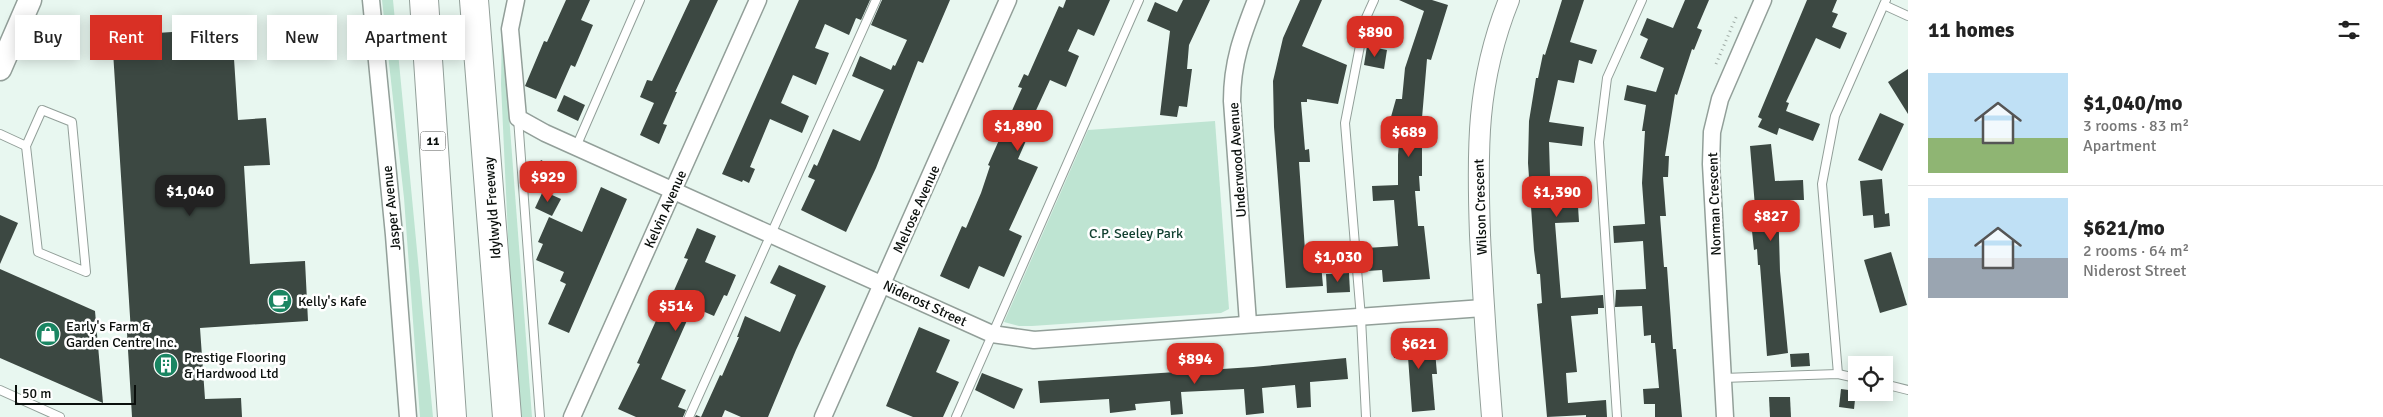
<!DOCTYPE html>
<meta charset="utf-8">
<style>
body{margin:0;font-family:Signika,sans-serif;background:#f6f6f6;color:#222;height:100vh;display:flex;flex-direction:column;font-size:19px;white-space:nowrap}
*{box-sizing:border-box;margin:0}
p{font-size:16px;color:#767676}
.icon{flex:none;width:28px;height:28px;fill:none;stroke:currentColor;stroke-width:2;stroke-linecap:round;stroke-linejoin:round}
.map{position:relative;flex:1;overflow:hidden}
.details{display:flex;flex-direction:column;background:#fff;width:475px}
.details>*{flex:none}
.guide{position:absolute;left:15px;top:15px;width:475px;height:45px;display:flex;gap:10px}
.buttons{position:absolute;left:1848px;top:356px;display:grid;gap:10px}
.buttons a{display:grid;place-items:center;width:45px;height:45px;border-radius:0px;background:#fff;box-shadow:0 2px 12px #0003;font-size:25px}
.scale{position:absolute;left:15px;bottom:12px;width:121px;box-sizing:border-box;padding-left:5px;border:2px solid #0a0f0c;border-top:0;font-size:14px;line-height:18px;white-space:nowrap;color:#0a0f0c;-webkit-text-stroke:4px #fff;paint-order:stroke}
.price{position:absolute;translate:-50% -42px;padding:0 11px;border-radius:10px;background:#d93025;color:#fff;font-size:16px;line-height:32px;filter:drop-shadow(0 1px 2px #0008)}
.price::after{content:'';position:absolute;left:50%;top:30px;width:15px;height:11px;margin-left:-8px;background:inherit;clip-path:polygon(0 0,100% 0,50% 100%)}
.price.active{background:#222;color:#fff}
ul{padding:0;list-style:none}
li{display:flex;align-items:center;gap:15px;height:125px;padding:0 20px}
li+li{border-top:1px solid #e0e0e0}
li span{display:grid;place-items:center;flex:none;width:140px;height:100px;border-radius:0px;color:#555}
li>.icon{margin-inline-start:auto}
span .icon{width:60px;height:60px;fill:#fffc;stroke-width:1}
li b{font-size:21px}
h2{display:flex;justify-content:space-between;align-items:center;height:60px;padding:0 20px;font-size:21px}
.pill{padding:0 18px;border-radius:0px;background:#fff;box-shadow:0 2px 12px #0003;font-size:18px;line-height:45px}
.pill.active{background:#d93025;color:#fff}
main{display:flex;flex:1;min-height:0}
.map>svg:first-child{display:block}
</style>
<main>
<div class="map">
<svg width="1908" height="417" viewBox="0 0 1908 417">
<rect width="100%" height="100%" fill="#e8f7f0"/>
<g fill="#bee4d2">
<polygon points="382,0 393,0 433,417 420,417 404,198"/>
<polygon points="502,23 532,417 517,417 515,388 501,84"/>
<polygon points="1215,121 1229,309 1221,313 1032,326 1019,326 1004,322 1088,130"/>
</g>
<g fill="#3c4842">
<polygon points="566,0 590,0 581,20 593,25 575,67 571,65 556,99 525,86 544,41 547,42"/>
<polygon points="690,0 718,0 675,92 677,92 663,124 667,125 659,144 640,135 654,103 640,97 647,80 652,81"/>
<polygon points="799,0 870,0 861,20 856,18 849,35 825,24 815,48 829,53 816,85 793,75 781,103 809,116 802,133 770,119 750,167 755,169 749,183 743,180 742,182 722,174"/>
<polygon points="882,0 950,0 923,63 918,61 876,168 846,232 801,210 815,180 808,177 814,164 817,166 833,129 860,141 884,90 852,76 860,56 891,70 893,65 895,66 907,40 871,25"/>
<polygon points="1066,0 1110,0 1094,36 1078,29 1068,51 1079,56 1066,87 1050,80 1032,119 1035,120 1018,159 1038,167 1009,230 1022,236 1004,277 979,266 969,289 940,276 962,226 966,228 981,193 990,166 988,165 1022,88 1018,87 1024,74 1028,76 1059,6 1063,8"/>
<polygon points="1183,0 1210,0 1189,45 1187,69 1192,69 1187,107 1179,106 1177,117 1160,115 1170,31 1147,21 1155,2 1177,12"/>
<polygon points="1300,0 1322,0 1302,46 1347,65 1338,104 1307,99 1307,102 1301,102 1305,150 1309,149 1310,162 1299,162 1306,265 1321,264 1323,286 1286,288 1274,127 1273,81 1283,38"/>
<polygon points="1399,0 1432,0 1448,5 1431,60 1427,59 1422,118 1422,176 1419,176 1420,191 1415,191 1418,226 1424,226 1430,279 1383,282 1382,270 1367,271 1366,248 1398,246 1394,200 1373,201 1372,186 1398,185 1398,155 1400,132 1387,131 1396,99 1402,99 1405,68 1424,11"/>
<polygon points="1562,0 1584,0 1570,42 1597,50 1592,64 1579,60 1574,83 1558,80 1549,122 1584,127 1582,146 1549,142 1551,208 1578,206 1579,222 1555,223 1561,298 1603,295 1604,308 1598,308 1598,314 1571,316 1577,372 1566,373 1568,403 1606,400 1607,417 1586,417 1586,415 1547,417 1537,304 1542,303 1540,274 1537,274 1534,250 1528,163 1529,121 1536,78 1538,78 1543,54 1545,55"/>
<polygon points="1685,0 1709,0 1697,28 1702,30 1694,50 1692,49 1677,95 1675,94 1665,156 1669,156 1668,177 1663,177 1666,216 1660,216 1664,267 1667,267 1673,349 1676,349 1682,417 1655,417 1655,404 1644,404 1643,389 1659,388 1655,343 1651,343 1651,335 1644,336 1642,306 1615,307 1616,290 1646,289 1643,241 1614,243 1613,226 1645,224 1642,183 1645,131 1642,131 1646,105 1624,100 1627,85 1656,92 1664,68 1640,58 1648,39 1640,35 1647,18 1673,28"/>
<polygon points="1807,0 1837,0 1832,12 1838,14 1832,27 1847,33 1840,49 1816,38 1786,102 1789,103 1786,111 1820,124 1813,141 1779,128 1777,135 1758,127 1762,119 1758,117"/>
<polygon points="232,28 238,120 266,118 270,165 244,166 250,264 305,261 308,321 200,328 205,399 241,398 242,417 132,417 127,333 131,332 112,36"/>
<polygon points="1367,46 1387,50 1384,69 1364,65"/>
<polygon points="1908,69 1908,114 1888,82"/>
<polygon points="564,95 585,105 578,121 557,111"/>
<polygon points="1880,113 1904,124 1882,171 1858,160"/>
<polygon points="1771,144 1775,181 1803,180 1804,200 1778,200 1780,271 1788,353 1767,356 1760,265 1758,265 1757,249 1754,250 1752,231 1757,231 1750,146"/>
<polygon points="541,160 555,168 545,186 531,178"/>
<polygon points="1882,179 1885,214 1889,213 1890,226 1874,228 1873,215 1863,216 1860,181"/>
<polygon points="601,187 627,199 569,333 548,324 566,284 560,281 564,272 536,260 543,244 538,242 549,217 582,232"/>
<polygon points="543,191 561,199 552,216 535,208"/>
<polygon points="0,215 18,223 0,264"/>
<polygon points="697,228 716,236 705,262 736,275 727,296 724,295 714,316 693,307 661,379 686,390 678,407 686,410 683,417 636,417 618,409 640,364 637,363 668,294 672,295 688,259 684,258"/>
<polygon points="1891,252 1907,305 1880,313 1864,260"/>
<polygon points="779,265 826,286 796,350 768,417 741,417 725,410 722,417 695,417 696,415 701,417 720,375 722,376 739,337 737,337 745,316 780,332 796,295 770,283"/>
<polygon points="0,269 95,311 103,403 0,358"/>
<polygon points="1349,273 1350,292 1327,293 1326,274"/>
<polygon points="919,327 950,340 936,372 959,382 943,417 913,417 886,406"/>
<polygon points="1411,338 1411,341 1434,339 1437,374 1432,374 1435,410 1412,412 1408,357 1394,358 1392,339"/>
<polygon points="1809,353 1810,366 1791,367 1790,354"/>
<polygon points="1346,358 1348,379 1310,382 1311,407 1297,408 1295,385 1262,388 1264,413 1246,415 1244,389 1181,392 1183,414 1171,415 1170,401 1135,404 1136,410 1110,413 1109,399 1040,403 1038,381 1253,367"/>
<polygon points="982,373 1023,389 1014,409 975,390"/>
<polygon points="1841,389 1856,391 1854,409 1839,407"/>
<polygon points="1769,397 1790,397 1791,417 1770,417"/>
</g>
<g fill="none" stroke-linecap="round" stroke-linejoin="round">
<g stroke="#929f99" stroke-width="10">
<g id="service">
<polyline points="1884,5 1908,16"/>
<polygon points="42,110 72,122 86,272 38,252 26,146"/>
<polyline points="518,118 540,417"/>
<polyline points="0,134 26,146"/>
<polyline points="576,147 640,0"/>
<polyline points="1838,374 1822,184 1835,116 1886,0"/>
<polyline points="1723,378 1838,374 1856,378"/>
<polyline points="1884,384 1908,390"/>
<polyline points="0,390 60,417"/>
<polyline points="689,417 876,0"/>
<polyline points="956,417 1139,0"/>
<polyline points="1366,417 1361,318 1345,123 1365,20 1374,0"/>
<polyline points="1617,417 1599,142 1607,78 1642,0"/>
</g>
</g>
<g stroke="#929f99" stroke-width="19">
<g id="minor">
<polyline points="371,0 394,235 408,417"/>
<polyline points="516,0 510,29 518,118 545,133 992,334 1034,340 1483,308"/>
<path d="M1248 323 1232 101C1232 62 1242 36 1256 0"/>
<polyline points="572,417 758,0"/>
<polyline points="823,417 1008,0"/>
<polyline points="1725,417 1711,164 1712,132 1720,99 1763,0"/>
</g>
</g>
<g stroke="#929f99" stroke-width="22">
<path id="tertiary" d="M1492 417C1487 356 1483 296 1480 235 1477 150 1476 82 1509 0"/>
</g>
<g stroke="#929f99" stroke-width="25">
<polyline id="secondary" points="0,69 30,0"/>
</g>
<g stroke="#929f99" stroke-width="30">
<g id="motorway">
<polyline points="424,0 452,417"/>
<polyline points="474,0 507,417"/>
</g>
</g>
<polyline stroke="#9eaaa4" stroke-width="3" stroke-dasharray="1 4" stroke-linecap="butt" points="1716,64 1737,15"/>
<use href="#service" stroke="#fff" stroke-width="8"/>
<use href="#minor" stroke="#fff" stroke-width="16"/>
<use href="#tertiary" stroke="#fff" stroke-width="20"/>
<use href="#secondary" stroke="#fff" stroke-width="22"/>
<use href="#motorway" stroke="#fff" stroke-width="28"/>
</g>
<defs>
<g id="cafe-disc" transform="scale(1.25)"><circle r="9.5" fill="#1a8562" stroke="#fff"/><path d="M-5.5-4.5H6V0H3Q3 3.5 0 3.5H-2.5Q-5.5 3.5-5.5 0ZM3-3.2v2h1.7v-2ZM-6 4.5H4V6H-6Z" fill="#fff"/></g>
<g id="shop-disc" transform="scale(1.25)"><circle r="9.5" fill="#1a8562" stroke="#fff"/><path d="M-5-2.5h2.3a2.7 3.5 0 0 1 5.4 0H5L5.5 6h-11ZM-1.5-2.5h3a1.5 2.3 0 0 0-3 0Z" fill="#fff"/></g>
<g id="building-disc" transform="scale(1.25)"><circle r="9.5" fill="#1a8562" stroke="#fff"/><path d="M-4-6H4V6H1V3H-1V6H-4ZM-2.5-4.3h1.7v1.8h-1.7ZM.8-4.3h1.7v1.8H.8ZM-2.5-1h1.7V.8h-1.7ZM.8-1h1.7V.8H.8Z" fill="#fff"/></g>
</defs>
<g fill-rule="evenodd">
<use href="#cafe-disc" x="280" y="301"/>
<use href="#shop-disc" x="48" y="334"/>
<use href="#building-disc" x="166" y="365"/>
</g>
<g text-anchor="middle" stroke-width="5" stroke-linejoin="round" paint-order="stroke">
<rect fill="#fff" stroke="#545755" stroke-width="1" x="420.5" y="131.5" width="25" height="19" rx="4"/>
<g font-size="12" font-weight="bold" fill="#0a0f0c">
<text x="433" y="145">11</text>
</g>
<g font-size="14" fill="#0a0f0c" stroke="#fff">
<text transform="translate(1237 160) rotate(-94)" y="5">Underwood Avenue</text>
<text transform="translate(1714 204) rotate(-92)" y="5">Norman Crescent</text>
<text transform="translate(1480 207) rotate(-92)" y="5">Wilson Crescent</text>
<text transform="translate(391 208) rotate(-96)" y="5">Jasper Avenue</text>
<text transform="translate(492 208) rotate(-94)" y="5">Idylwyld Freeway</text>
<text transform="translate(665 209) rotate(-66)" y="5">Kelvin Avenue</text>
<text transform="translate(916 209) rotate(-66)" y="5">Melrose Avenue</text>
<text transform="translate(925 303) rotate(25)" y="5">Niderost Street</text>
</g>
<g font-size="14" fill="#124130" stroke="#fff">
<text x="1136" y="238">C.P. Seeley Park</text>
</g>
<g font-size="14" fill="#0a0f0c" stroke="#fff" text-anchor="start">
<text x="298" y="306">Kelly's Kafe</text>
<text x="66" y="331">Early's Farm &amp;<tspan x="66" dy="16">Garden Centre Inc.</tspan></text>
<text x="184" y="362">Prestige Flooring<tspan x="184" dy="16">&amp; Hardwood Ltd</tspan></text>
</g>
</g>
</svg>
<div class="buttons">
<a><svg class="icon" aria-label="locate" viewBox="0 0 24 24"><circle cx="12" cy="12" r="6"/><path d="M12 2v4M12 18v4M2 12h4M18 12h4"/></svg></a>
</div>
<div class="scale">50 m</div>
<b class="price" style="left:1375px;top:58px">$890</b>
<b class="price" style="left:1018px;top:152px">$1,890</b>
<b class="price" style="left:1409px;top:158px">$689</b>
<b class="price" style="left:548px;top:203px">$929</b>
<b class="price active" style="left:190px;top:217px">$1,040</b>
<b class="price" style="left:1557px;top:218px">$1,390</b>
<b class="price" style="left:1771px;top:242px">$827</b>
<b class="price" style="left:1338px;top:283px">$1,030</b>
<b class="price" style="left:676px;top:332px">$514</b>
<b class="price" style="left:1419px;top:370px">$621</b>
<b class="price" style="left:1195px;top:385px">$894</b>
<div class="guide">
<a class="pill">Buy</a>
<a class="pill active">Rent</a>
<a class="pill">Filters</a>
<a class="pill">New</a>
<a class="pill">Apartment</a>
</div>
</div>
<section class="details">
<h2>11 homes<svg class="icon" aria-label="filters" viewBox="0 0 24 24"><path d="M4 7h16M4 17h16"/><circle cx="9" cy="7" r="2"/><circle cx="15" cy="17" r="2"/></svg></h2>
<ul>
<li><span style="background:linear-gradient(#bfe0f5 65%,#8fb573 0)"><svg class="icon" aria-label="home" viewBox="0 0 24 24"><path d="M3 11l9-7 9 7M6 9v11h12V9"/></svg></span><div><b>$1,040/mo</b><p>3 rooms · 83 m²</p><p>Apartment</p></div></li>
<li><span style="background:linear-gradient(#bfe0f5 60%,#9aa5b1 0)"><svg class="icon" aria-label="home" viewBox="0 0 24 24"><path d="M3 11l9-7 9 7M6 9v11h12V9"/></svg></span><div><b>$621/mo</b><p>2 rooms · 64 m²</p><p>Niderost Street</p></div></li>
</ul>
</section>
</main>
